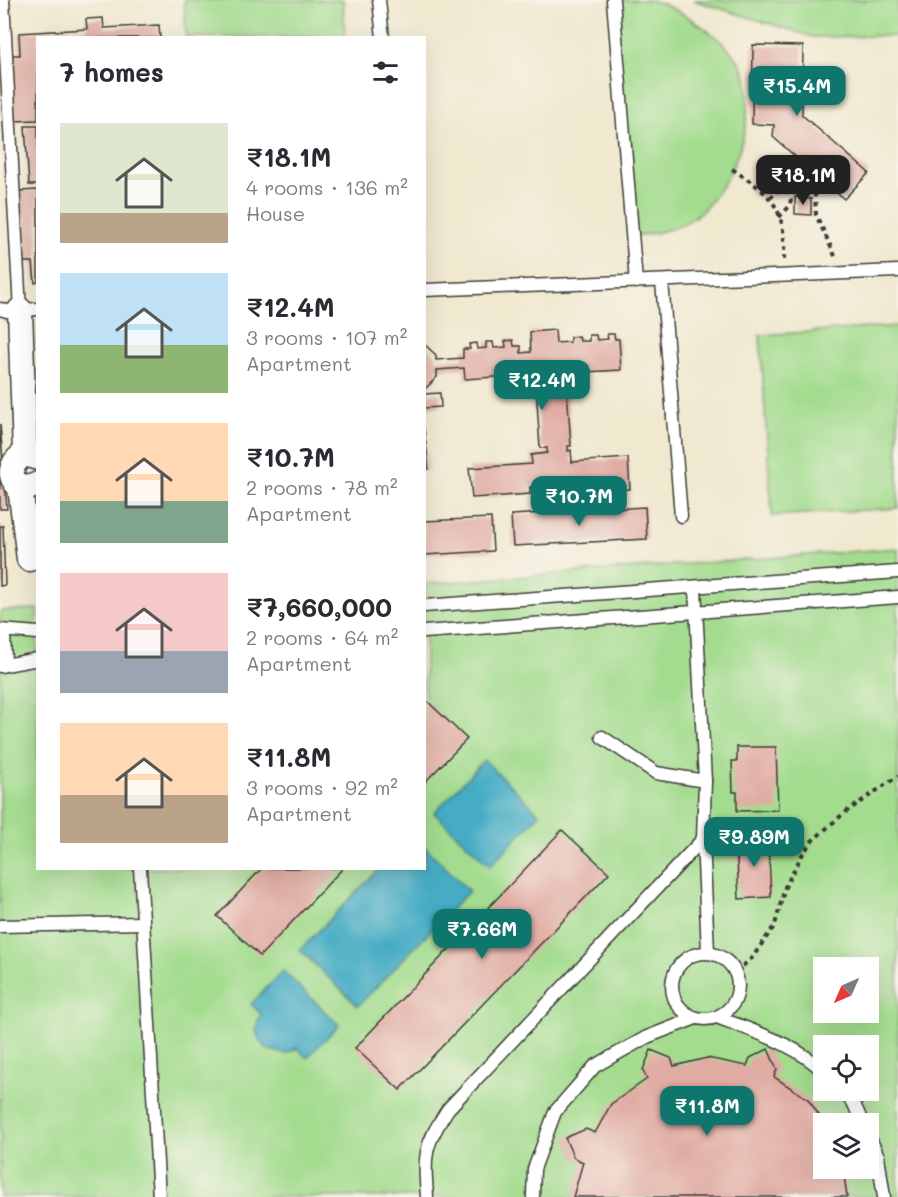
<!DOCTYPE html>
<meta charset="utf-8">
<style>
body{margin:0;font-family:Mali,sans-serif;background:#f2f2f3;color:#2b2b33;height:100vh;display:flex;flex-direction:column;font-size:22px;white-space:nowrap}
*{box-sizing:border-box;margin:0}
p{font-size:20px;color:#7c7c81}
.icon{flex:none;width:33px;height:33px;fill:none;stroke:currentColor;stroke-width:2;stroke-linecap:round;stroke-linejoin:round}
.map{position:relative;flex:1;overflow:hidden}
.side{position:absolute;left:36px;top:36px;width:390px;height:834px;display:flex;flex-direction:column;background:#fff;border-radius:0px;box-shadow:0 6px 24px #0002}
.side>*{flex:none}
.needle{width:39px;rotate:225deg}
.fabs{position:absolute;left:813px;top:957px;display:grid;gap:12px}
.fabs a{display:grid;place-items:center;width:66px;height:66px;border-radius:0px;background:#fff;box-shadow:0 6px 24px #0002;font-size:30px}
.price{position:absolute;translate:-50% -51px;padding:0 14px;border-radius:12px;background:#0f766e;color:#fff;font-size:20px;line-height:39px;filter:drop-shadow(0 2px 3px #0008)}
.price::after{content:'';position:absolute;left:50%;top:36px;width:18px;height:14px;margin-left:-9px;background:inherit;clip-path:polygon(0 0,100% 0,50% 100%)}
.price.active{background:#222;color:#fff}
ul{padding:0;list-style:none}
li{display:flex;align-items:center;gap:18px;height:150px;padding:0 24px}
li span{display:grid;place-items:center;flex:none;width:168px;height:120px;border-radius:0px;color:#555}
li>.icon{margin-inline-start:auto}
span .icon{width:72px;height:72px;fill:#fffc;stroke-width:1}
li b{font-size:26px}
h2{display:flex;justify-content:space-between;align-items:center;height:72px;padding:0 24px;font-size:26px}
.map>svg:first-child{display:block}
</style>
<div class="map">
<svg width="898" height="1197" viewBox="0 0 898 1197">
<rect width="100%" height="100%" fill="#f7f3e8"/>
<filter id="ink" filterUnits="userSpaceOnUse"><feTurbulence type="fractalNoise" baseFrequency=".0167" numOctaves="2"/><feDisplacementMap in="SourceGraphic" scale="12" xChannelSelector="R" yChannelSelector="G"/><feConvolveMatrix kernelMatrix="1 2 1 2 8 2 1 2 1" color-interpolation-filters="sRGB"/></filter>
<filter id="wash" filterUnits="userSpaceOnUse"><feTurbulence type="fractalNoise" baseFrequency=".008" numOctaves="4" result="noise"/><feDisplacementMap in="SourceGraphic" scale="24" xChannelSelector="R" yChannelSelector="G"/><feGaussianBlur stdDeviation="1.35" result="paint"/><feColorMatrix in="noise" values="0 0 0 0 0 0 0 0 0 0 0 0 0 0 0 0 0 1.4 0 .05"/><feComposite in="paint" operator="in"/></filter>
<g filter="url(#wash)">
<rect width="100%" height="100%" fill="#f0e8cf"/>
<g fill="#a3dc8e" stroke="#607c55" stroke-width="1.5" fill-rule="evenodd">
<polygon points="184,0 343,0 345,37 186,37"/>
<path d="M613 0C625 0 639 0 650 0 679 6 741 48 746 78 754 124 735 176 704 209 687 227 656 235 633 235Z"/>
<polygon points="693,0 898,0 898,36 813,37"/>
<polygon points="898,326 898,508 772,516 760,335"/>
<path d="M898 548V1197H0V611L37 609 38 868H424L425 584ZM824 968H868V1012H824ZM824 1046H868V1090H824ZM824 1124H868V1168H824Z"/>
</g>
<g fill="#45acc4" stroke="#306470" stroke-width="1.5">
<polygon points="484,760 540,814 490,866 434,813"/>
<polygon points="425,847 469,891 358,1006 300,950 379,869 424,868"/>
<path d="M283 971 339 1025 307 1058 297 1048 286 1054 266 1049C256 1038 253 1028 261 1014L251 1004Z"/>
</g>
<g id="blocks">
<g fill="#e0aca3">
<polygon points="103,18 104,28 159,25 160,38 38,38 38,120 14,121 10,55 20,55 19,33 87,29 86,19"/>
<polygon points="753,45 803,46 802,115 869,173 844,199 773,137 774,125 752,124"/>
<polygon points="25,126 38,126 38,185 29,185"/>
<polygon points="38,190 38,282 35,283 33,262 23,262 19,191"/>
<polygon points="795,197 811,199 811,215 795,214"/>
<polygon points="555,330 556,343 570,342 570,337 579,336 580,341 589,341 589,335 596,335 597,340 608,339 607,334 614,334 615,339 619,339 621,370 567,373 568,385 564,385 567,389 571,446 568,446 568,451 571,450 572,462 628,458 630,489 573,492 572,484 530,487 530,494 472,498 469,468 532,464 531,455 547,453 547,448 540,448 536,387 529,387 527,367 522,367 523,375 465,379 464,368 437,370 437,377 424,390 424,344 436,355 436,360 463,358 463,349 470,349 469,344 476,343 477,349 486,348 486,342 493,342 494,348 506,347 505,341 513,340 514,346 521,346 521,353 531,352 530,332"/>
<polygon points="440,393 441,407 424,408 424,394"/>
<polygon points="0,424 7,509 0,509"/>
<polygon points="424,428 429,469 424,470"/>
<polygon points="32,498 38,499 38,530 36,530"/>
<polygon points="645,507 647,539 513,546 511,515"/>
<polygon points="491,518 493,551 424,555 424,521"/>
<polygon points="0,526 3,526 5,585 0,586"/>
<polygon points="424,698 467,739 424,783"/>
<polygon points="737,747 776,747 778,810 737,811 737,792 733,792 732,761 737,761"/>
<polygon points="562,830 609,873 400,1090 355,1048"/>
<polygon points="768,837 771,897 739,899 736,839"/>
<polygon points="262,868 343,868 260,956 217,916"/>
<polygon points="768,1049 777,1069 774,1077 808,1099 825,1124 824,1168 843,1168 847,1197 573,1197 583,1162 574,1158 565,1138 586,1129 595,1133 611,1104 647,1079 643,1070 651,1050 671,1058 674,1066 707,1058 747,1066 750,1058"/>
</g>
</g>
</g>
<g filter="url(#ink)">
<use href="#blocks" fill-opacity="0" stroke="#3c3b37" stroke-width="1.5"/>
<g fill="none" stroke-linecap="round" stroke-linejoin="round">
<g stroke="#3c3b37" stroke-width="15">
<g id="lane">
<polyline points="3,0 20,310"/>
<polyline points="379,0 383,38"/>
<polyline points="613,0 636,282"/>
<polyline points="662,281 681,516"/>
<polyline points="424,290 898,271"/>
<polyline points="0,309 7,311 38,309"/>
<polyline points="424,606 898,572"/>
<polyline points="0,630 38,633"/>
<polyline points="4,631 5,665"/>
<polyline points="424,632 898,597"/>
<polyline points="0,666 38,659"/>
<polyline points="602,737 656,773 705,781"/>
<polyline points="703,839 708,952"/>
<polyline points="140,868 159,1197"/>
<polyline points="0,926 143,923"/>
<circle cx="705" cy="986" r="33"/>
<path d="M717 1017C752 1031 797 1044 824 1072"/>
<polyline points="842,1090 854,1104 863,1124"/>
<polyline points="868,1134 878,1156 884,1197"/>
<path d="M427 1197C424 1153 424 1146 448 1109L703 839 705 781 695 587"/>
<polyline points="533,1197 534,1169 555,1112 595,1066 647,1037 696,1018"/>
</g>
</g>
<g stroke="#3c3b37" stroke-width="27">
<g id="street">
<polyline points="20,310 25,454"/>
<path d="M38 458 25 454C0 467 14 497 38 484"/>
<polyline points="20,487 29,559"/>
</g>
</g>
<g stroke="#3c3b37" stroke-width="4" stroke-dasharray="4.5 4.5" stroke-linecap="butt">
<path d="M732 169C774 196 786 208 784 260"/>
<polyline points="770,198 778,191 801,193"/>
<polyline points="802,198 801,193 815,194 816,215 836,258"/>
<polyline points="779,217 789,207 793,192"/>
<polyline points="736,972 752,958 775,925 785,887 802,855 812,841 843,814 898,776"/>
</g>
<use href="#lane" stroke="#fff" stroke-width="12"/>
<use href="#street" stroke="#fff" stroke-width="24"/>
</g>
</g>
</svg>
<div class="fabs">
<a><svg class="needle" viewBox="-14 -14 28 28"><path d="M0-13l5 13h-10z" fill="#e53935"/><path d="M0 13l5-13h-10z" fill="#7c7c81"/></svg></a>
<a><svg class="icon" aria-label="locate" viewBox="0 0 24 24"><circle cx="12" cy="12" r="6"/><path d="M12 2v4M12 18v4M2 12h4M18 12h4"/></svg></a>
<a><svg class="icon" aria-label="layers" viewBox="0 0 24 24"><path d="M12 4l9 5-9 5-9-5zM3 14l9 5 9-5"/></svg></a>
</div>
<b class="price" style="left:797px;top:117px">₹15.4M</b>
<b class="price active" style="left:803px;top:206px">₹18.1M</b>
<b class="price" style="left:542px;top:411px">₹12.4M</b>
<b class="price" style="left:579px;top:527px">₹10.7M</b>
<b class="price" style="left:754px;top:868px">₹9.89M</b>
<b class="price" style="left:482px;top:960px">₹7.66M</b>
<b class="price" style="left:707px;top:1137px">₹11.8M</b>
<section class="side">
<h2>7 homes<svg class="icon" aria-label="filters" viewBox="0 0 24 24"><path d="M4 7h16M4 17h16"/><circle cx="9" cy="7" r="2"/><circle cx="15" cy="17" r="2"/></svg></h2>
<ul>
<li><span style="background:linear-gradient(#dfe7d0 75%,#b9a48a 0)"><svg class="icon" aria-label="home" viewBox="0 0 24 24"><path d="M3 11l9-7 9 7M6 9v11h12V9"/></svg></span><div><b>₹18.1M</b><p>4 rooms · 136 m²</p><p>House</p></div></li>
<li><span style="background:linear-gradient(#bfe0f5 60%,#8fb573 0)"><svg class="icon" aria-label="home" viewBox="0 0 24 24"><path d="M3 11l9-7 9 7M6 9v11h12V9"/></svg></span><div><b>₹12.4M</b><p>3 rooms · 107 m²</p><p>Apartment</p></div></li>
<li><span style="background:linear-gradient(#ffd9b3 65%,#7fa58c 0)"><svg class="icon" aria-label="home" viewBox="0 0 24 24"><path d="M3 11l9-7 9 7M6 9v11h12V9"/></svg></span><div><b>₹10.7M</b><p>2 rooms · 78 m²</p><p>Apartment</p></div></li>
<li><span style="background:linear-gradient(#f6c9c9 65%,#9aa5b1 0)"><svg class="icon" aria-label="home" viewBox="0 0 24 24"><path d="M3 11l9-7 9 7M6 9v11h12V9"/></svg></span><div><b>₹7,660,000</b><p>2 rooms · 64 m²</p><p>Apartment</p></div></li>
<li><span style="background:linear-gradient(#ffd9b3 60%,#b9a48a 0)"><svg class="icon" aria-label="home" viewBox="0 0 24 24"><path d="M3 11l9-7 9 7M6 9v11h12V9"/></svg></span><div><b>₹11.8M</b><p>3 rooms · 92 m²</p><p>Apartment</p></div></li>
</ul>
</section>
</div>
